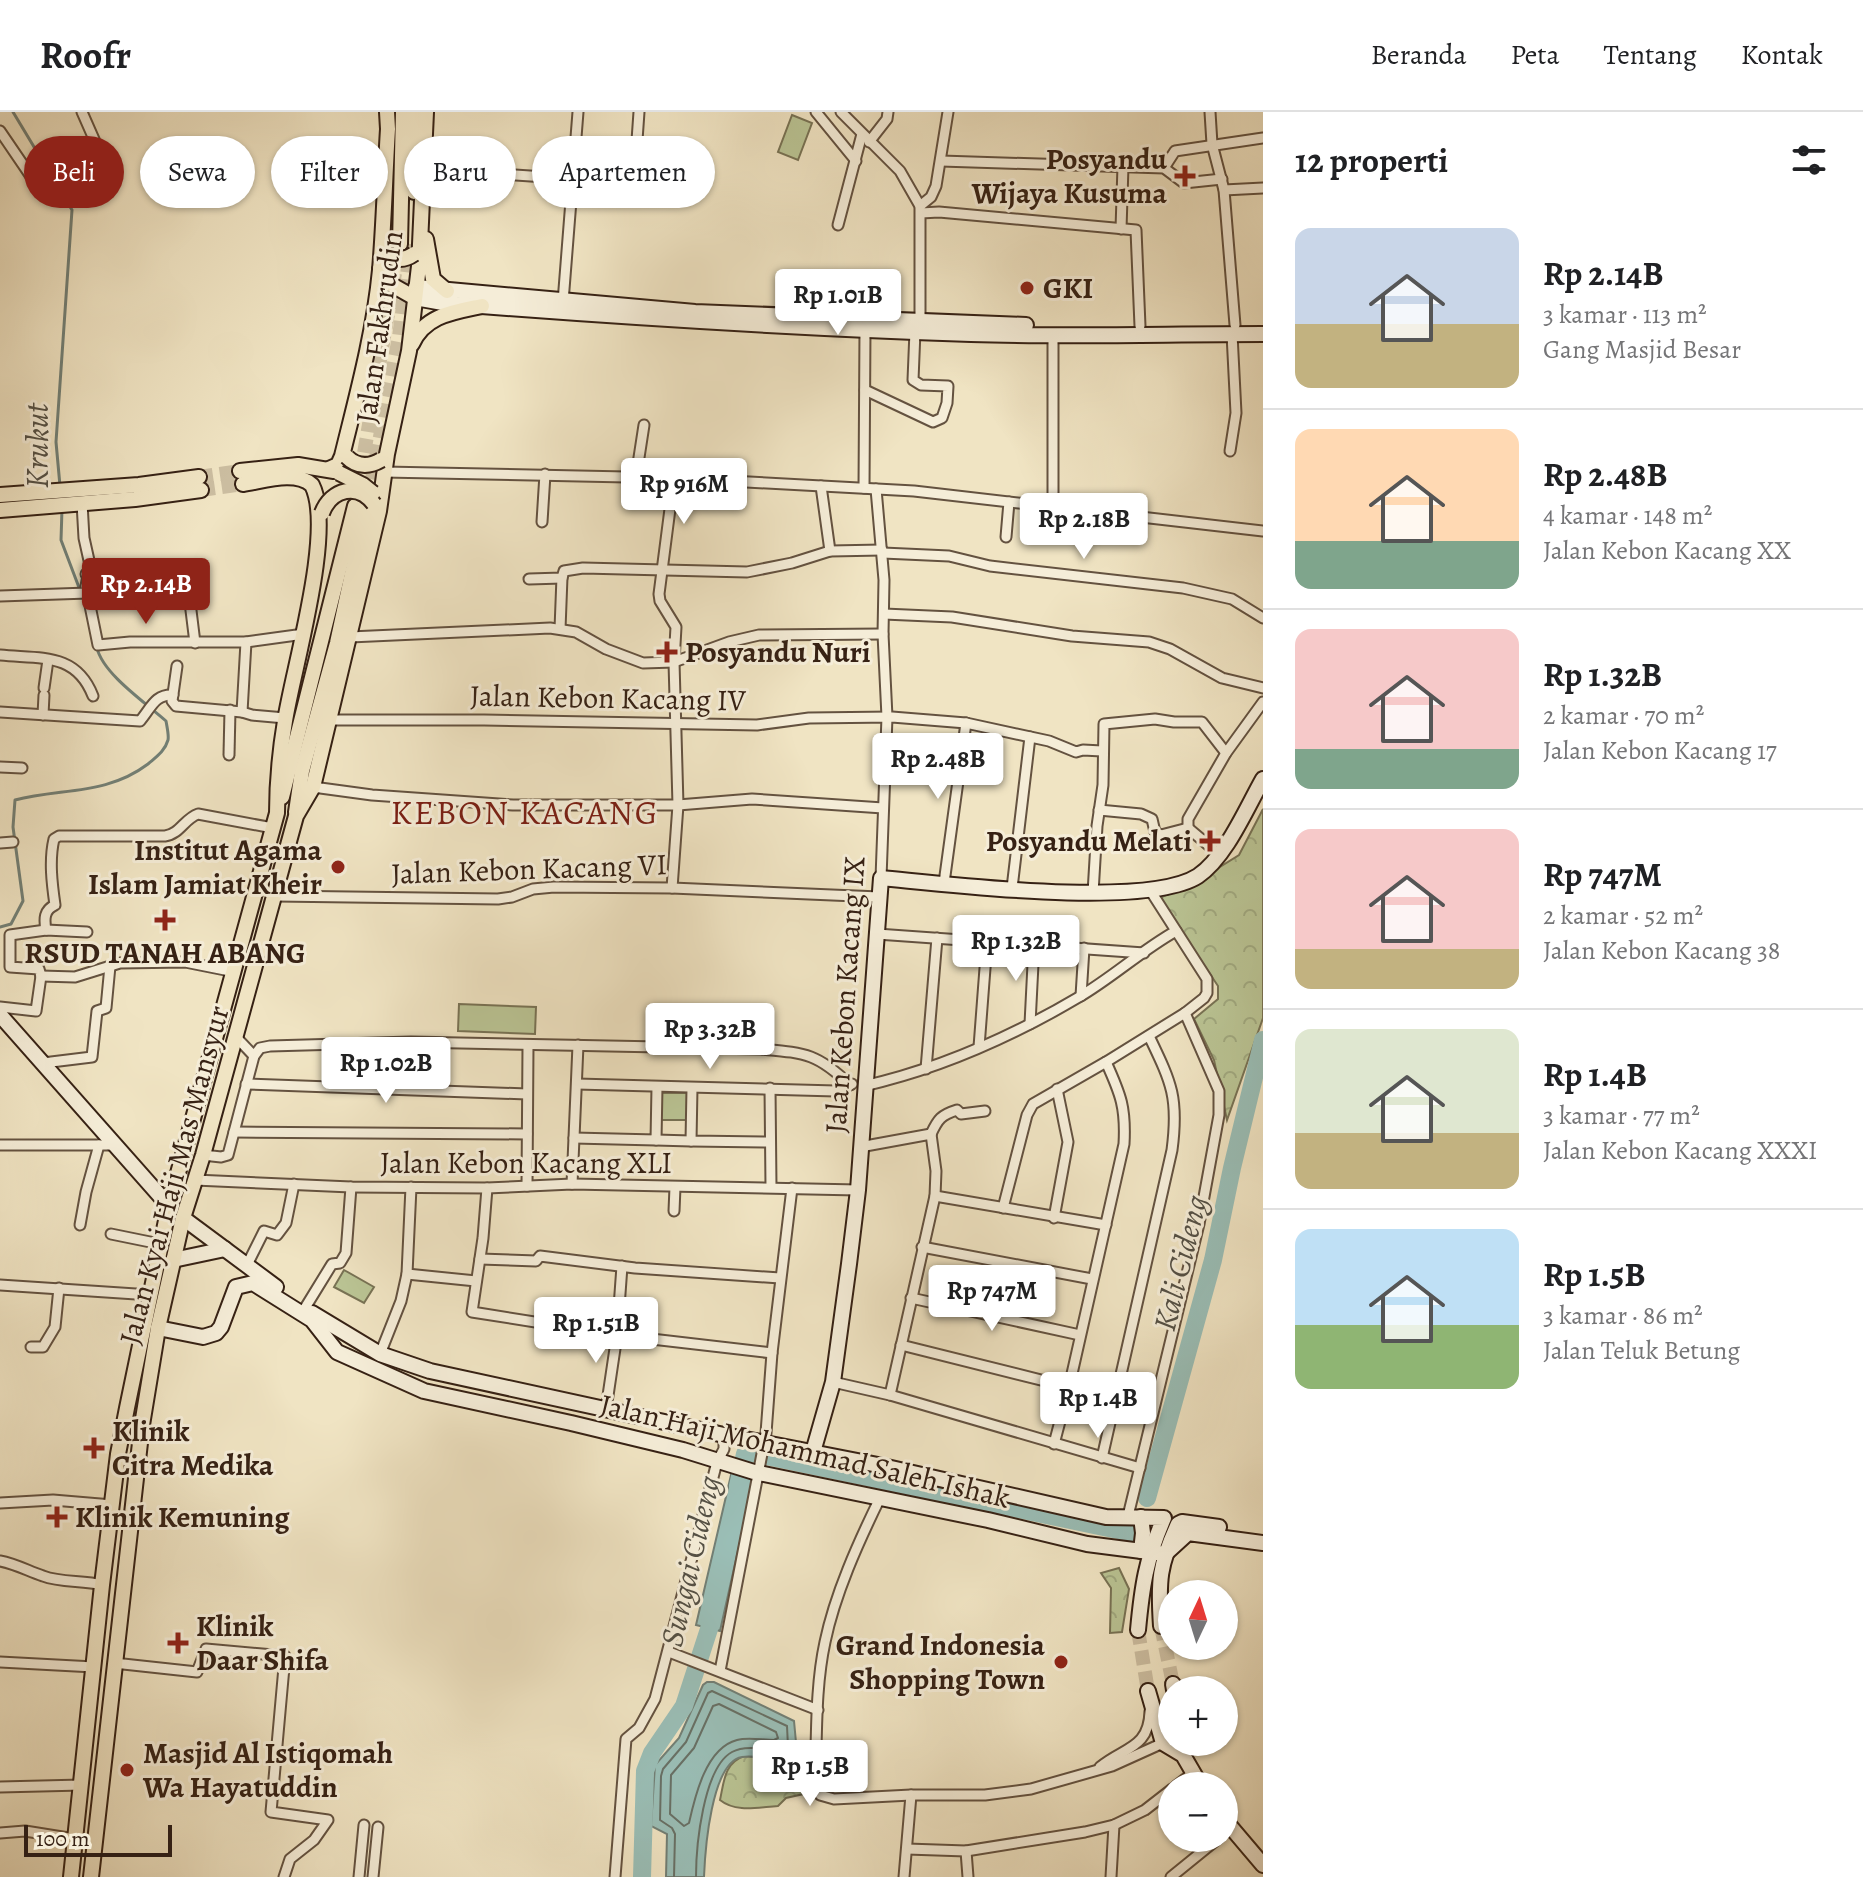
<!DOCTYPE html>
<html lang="id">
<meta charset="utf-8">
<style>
body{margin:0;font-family:Alegreya,serif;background:#f6f6f6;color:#202124;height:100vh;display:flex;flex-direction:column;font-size:30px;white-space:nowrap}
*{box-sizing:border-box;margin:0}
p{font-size:26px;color:#757577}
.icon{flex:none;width:44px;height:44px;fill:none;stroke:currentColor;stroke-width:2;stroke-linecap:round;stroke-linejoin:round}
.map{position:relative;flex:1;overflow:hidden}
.panel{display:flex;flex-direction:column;background:#fff;width:600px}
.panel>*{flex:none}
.hud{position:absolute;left:24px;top:24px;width:760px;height:72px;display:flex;gap:16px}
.needle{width:52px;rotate:4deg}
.buttons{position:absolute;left:1158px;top:1468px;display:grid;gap:16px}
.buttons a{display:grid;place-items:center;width:80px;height:80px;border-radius:50%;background:#fff;box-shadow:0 2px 6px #0004;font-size:40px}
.scale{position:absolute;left:24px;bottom:20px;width:148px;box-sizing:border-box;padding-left:8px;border:4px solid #362114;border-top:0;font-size:22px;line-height:28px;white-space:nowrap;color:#362114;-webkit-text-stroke:6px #f5edd8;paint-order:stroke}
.price{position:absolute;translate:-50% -68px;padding:0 18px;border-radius:8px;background:#fff;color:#222;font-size:26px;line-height:52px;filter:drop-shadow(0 2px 4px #0008)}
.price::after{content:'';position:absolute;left:50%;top:48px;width:24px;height:18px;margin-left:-12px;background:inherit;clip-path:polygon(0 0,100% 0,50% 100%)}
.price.selected{background:#8f2418;color:#fff}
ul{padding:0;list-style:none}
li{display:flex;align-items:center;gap:24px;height:200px;padding:0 32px}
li+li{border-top:2px solid #e0e0e0}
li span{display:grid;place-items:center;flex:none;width:224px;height:160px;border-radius:16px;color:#555}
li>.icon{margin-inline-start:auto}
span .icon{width:96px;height:96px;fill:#fffc;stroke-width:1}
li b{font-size:34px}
h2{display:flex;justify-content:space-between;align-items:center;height:96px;padding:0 32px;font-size:34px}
.chip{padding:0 28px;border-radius:36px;background:#fff;box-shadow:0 2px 6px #0004;font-size:28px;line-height:72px}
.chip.selected{background:#8f2418;color:#fff}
header{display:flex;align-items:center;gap:48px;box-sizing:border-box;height:112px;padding:0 40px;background:#fff;border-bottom:2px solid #e0e0e0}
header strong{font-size:38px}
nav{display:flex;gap:44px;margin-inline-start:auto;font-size:28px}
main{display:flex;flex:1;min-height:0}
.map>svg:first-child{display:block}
</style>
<header>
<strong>Roofr</strong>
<nav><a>Beranda</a><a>Peta</a><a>Tentang</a><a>Kontak</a></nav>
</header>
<main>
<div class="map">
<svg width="1263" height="1765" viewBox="0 0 1263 1765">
<defs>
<pattern id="forest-crowns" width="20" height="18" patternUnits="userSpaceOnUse" patternTransform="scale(2)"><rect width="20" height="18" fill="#bac494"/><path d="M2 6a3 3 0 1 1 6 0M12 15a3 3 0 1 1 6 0" fill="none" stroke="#a0a87f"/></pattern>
</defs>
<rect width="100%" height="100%" fill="#f0e4c3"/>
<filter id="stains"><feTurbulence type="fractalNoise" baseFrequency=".0025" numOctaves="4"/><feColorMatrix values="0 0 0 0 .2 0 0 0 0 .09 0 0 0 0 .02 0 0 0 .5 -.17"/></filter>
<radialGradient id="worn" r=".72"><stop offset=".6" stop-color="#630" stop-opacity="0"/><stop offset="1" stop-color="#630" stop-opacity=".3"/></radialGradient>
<g fill="url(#forest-crowns)" stroke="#787254" stroke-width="2">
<polygon points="1263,697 1263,906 1227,1008 1214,948 1194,907 1218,887 1218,874 1159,786 1189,774 1239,743"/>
<polygon points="1119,1456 1129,1477 1122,1520 1110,1521 1111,1476 1101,1461"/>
<path d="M744 1644 784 1647 809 1661 812 1675 808 1681 786 1686 778 1694C759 1695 736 1701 720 1688 724 1670 724 1651 744 1644Z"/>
</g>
<g fill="#bac494" stroke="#787254" stroke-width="2">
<polygon points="792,3 812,11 798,48 778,40"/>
<polygon points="459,892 536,895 535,922 458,919"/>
<polygon points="660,981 689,981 690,1008 660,1008"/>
<polygon points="344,1158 374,1175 364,1191 334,1175"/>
</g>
<g fill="#9abeb6" stroke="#727f75" stroke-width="2">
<polygon points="731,1363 754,1367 720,1519 696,1513"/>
<path d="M707 1570H714L794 1609 797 1641C781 1653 760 1642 742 1645 711 1650 705 1740 704 1765H666L667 1722 651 1714 655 1653 679 1626 703 1573Z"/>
</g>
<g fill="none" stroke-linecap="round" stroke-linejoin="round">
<g stroke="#687065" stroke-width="2">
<path d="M719 1592 776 1620 778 1626 774 1628C762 1628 748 1625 737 1628 706 1636 695 1684 689 1711L684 1714 670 1702 671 1663 694 1636 713 1594Z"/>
<path d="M674 1765 675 1722 672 1716 660 1708 661 1664 663 1657 686 1630 708 1581 712 1579 787 1614 788 1635 783 1639C768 1638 746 1632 732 1640 703 1656 696 1735 696 1765"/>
</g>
<g stroke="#727f75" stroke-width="3">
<polyline points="13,0 72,98 56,330 60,374"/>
<polyline points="62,397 61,428 86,494"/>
<path d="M0 815 11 812 23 789 13 715 15 688C63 676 107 683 148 652 156 645 165 639 168 628 169 623 167 615 166 609 146 591 103 562 97 536"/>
</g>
<g stroke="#9abeb6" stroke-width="18">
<polyline points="738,1374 745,1342 752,1341 1137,1422"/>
<polyline points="1147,1386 1213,1148 1232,1056 1263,928"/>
<polyline points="642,1765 645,1659 652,1641 684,1594 709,1517 714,1493"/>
</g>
<g stroke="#cbbda0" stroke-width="14" stroke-dasharray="14 7" stroke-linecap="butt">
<polyline points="1161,1514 1173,1572"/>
<polyline points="1138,1518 1148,1579"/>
</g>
<g stroke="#cbbda0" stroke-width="14" stroke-dasharray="14 7" stroke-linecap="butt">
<polyline points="199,365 240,359"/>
<polyline points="201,378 243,372"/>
<polyline points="357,382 399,138"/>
<polyline points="368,388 399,225 411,132"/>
</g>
<g stroke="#645240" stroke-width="13">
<g id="street">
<polyline points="82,0 108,59"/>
<polyline points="816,0 856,49"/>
<polyline points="841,0 900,59 920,94 920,211"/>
<polyline points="1210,0 1212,32 1224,78 1235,213"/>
<polyline points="0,19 30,63"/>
<polyline points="869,30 887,7 888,0"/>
<polyline points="941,49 1164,56 1184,71 1222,67"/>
<polyline points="1164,56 1175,39 1263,26"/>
<polyline points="425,57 634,71 639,0"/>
<polyline points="1224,78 1263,76"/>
<polyline points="920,94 931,85 936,74 948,0"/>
<polyline points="921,101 939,100 1136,118 1140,214"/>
<polyline points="838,113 862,22"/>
<polyline points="1121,117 1123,54"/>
<polyline points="563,190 578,0"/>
<polyline points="1053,223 1053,396"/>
<polyline points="865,278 933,310 942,306 947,291 948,274 921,273 913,268 915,219"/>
<polyline points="1230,339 1236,301 1232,222"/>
<polyline points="384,360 674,366 914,379 1263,419"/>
<polyline points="636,365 644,313"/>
<polyline points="821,374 830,439"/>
<polyline points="864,376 865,217"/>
<polyline points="876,377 884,468 883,522 887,605 881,766"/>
<polyline points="82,391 84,426 90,453 86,474 98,533 130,530 246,530 304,522"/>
<polyline points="542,410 545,362"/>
<polyline points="1006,425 1009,390"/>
<polyline points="883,441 949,444 990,454 1183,476 1232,487 1263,506"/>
<polyline points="86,462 154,463 183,467 188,474 195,531"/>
<polyline points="529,467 562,466 564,459 583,456 747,460 792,451 830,439 882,438"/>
<polyline points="0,484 88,481"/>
<polyline points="884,502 952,505 1072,524 1149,530 1170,537 1222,566 1263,576"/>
<polyline points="560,517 562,465"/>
<polyline points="350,525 550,516 576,520 606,537 643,551 674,550 729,530 759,523 883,522"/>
<path d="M0 543C40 547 76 540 93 584"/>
<polyline points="177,554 172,589 176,594 242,600 252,603 285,606"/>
<polyline points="44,576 48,548"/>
<path d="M0 600 140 609C151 596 155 582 173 583"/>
<polyline points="242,600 246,530"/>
<polyline points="43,603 44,583"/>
<polyline points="329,608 484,608 757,613 809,606 892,605 966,611 1049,629 1076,640 1083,638 1102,639"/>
<polyline points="229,643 230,598"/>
<polyline points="0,655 22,656"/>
<polyline points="313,675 372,683 513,693 678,693 752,687 883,696"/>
<polyline points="1099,698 1141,702 1152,707 1155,720 1161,723 1188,716"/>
<polyline points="1188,716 1188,707 1226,641 1263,590"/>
<polyline points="1188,716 1220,743"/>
<polyline points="0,731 13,730"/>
<polyline points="944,771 966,611"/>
<polyline points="672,776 678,693 674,550 676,515 660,489 659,482 674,366"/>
<polyline points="1012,776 1030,625"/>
<polyline points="1093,781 1097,714 1103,673 1104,612 1155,607 1174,610 1202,610 1226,641"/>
<polyline points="276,784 498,787 512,785 533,777 554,775 672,776 879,785"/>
<path d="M46 818C44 807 44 798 55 793 52 772 49 748 54 727L59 724H165C180 722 184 707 198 702L273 716"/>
<polyline points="877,822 1144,841"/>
<polyline points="41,864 75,865 120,851 185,850 235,860"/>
<polyline points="41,864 39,857 10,855 10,823 46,818 87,820"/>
<polyline points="1081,884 1084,836"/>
<polyline points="0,895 36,899 41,864"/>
<polyline points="1030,912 1034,832"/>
<polyline points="236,925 254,944"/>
<polyline points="979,935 987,830"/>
<polyline points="43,951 92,945 97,899 106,896 110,854"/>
<polyline points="926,957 937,826"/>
<polyline points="246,972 527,982"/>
<polyline points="577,972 836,979 852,972"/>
<path d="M864 974C939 957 1013 924 1079 885 1113 865 1142 838 1176 819"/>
<polyline points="692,976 691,1029 770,1030"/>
<polyline points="770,976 771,1075"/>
<polyline points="234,1020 527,1022"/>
<path d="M931 1022C938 1007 941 1003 957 998L961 1002 985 999"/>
<polyline points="574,1026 656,1028 657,975"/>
<polyline points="656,1028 691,1029"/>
<polyline points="0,1033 116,1033"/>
<polyline points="860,1035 931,1022"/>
<path d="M203 1043 221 1045 228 1043 254 944 260 936 270 934 411 930 761 937C805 941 817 941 850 973"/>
<polyline points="195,1068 351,1075 487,1076 572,1072 858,1078"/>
<polyline points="572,1072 578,933"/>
<polyline points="527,1074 528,934"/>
<polyline points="487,1076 483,1126 472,1200 617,1223 772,1241"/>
<polyline points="935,1084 1106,1113"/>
<polyline points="1003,1096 1027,1003 1033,992 1106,950 1185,901 1204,886 1207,881 1207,867 1150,778"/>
<polyline points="674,1099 675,1075"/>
<polyline points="1054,1106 1068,1030 1057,977"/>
<polyline points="80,1113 86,1080 99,1033"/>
<polyline points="111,1122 160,1132"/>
<polyline points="922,1135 1092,1167"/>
<polyline points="480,1147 536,1149 540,1144 635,1156 780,1166"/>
<polyline points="247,1153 264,1119 277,1123 286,1111 294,1072"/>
<polyline points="407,1162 476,1169"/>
<polyline points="0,1173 151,1183"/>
<polyline points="911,1186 1080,1223"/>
<polyline points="305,1196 332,1152 340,1151 346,1141 351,1075"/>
<polyline points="901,1233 1069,1275"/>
<polyline points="31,1235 43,1235 55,1215 59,1176"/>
<polyline points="380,1242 401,1189 407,1162 411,1075"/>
<polyline points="833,1270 890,1283 1140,1356"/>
<polyline points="890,1283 935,1084 936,1059 931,1022"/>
<polyline points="606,1297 617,1223 622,1154"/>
<path d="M1054 1332 1069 1275 1124 1032C1126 996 1121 983 1106 950"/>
<path d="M1102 1346 1172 1038C1179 985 1171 970 1149 924"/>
<path d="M880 1386C858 1431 835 1482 825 1530 815 1576 817 1626 815 1672L820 1683 834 1687 911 1683H985L1031 1677 1112 1654 1163 1631"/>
<polyline points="0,1391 53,1388 112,1393"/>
<polyline points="1128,1404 1199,1112 1219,1003 1219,979 1185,901"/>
<path d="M0 1449C16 1452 28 1459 43 1464 61 1471 83 1468 102 1473"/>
<polyline points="669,1540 818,1598"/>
<polyline points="0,1550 94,1555"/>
<polyline points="114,1551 197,1560 206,1537 285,1544 271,1700 328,1708 314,1728 290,1747 284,1765"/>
<polyline points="720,1559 766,1321 772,1241 792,1076"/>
<path d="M1100 1655C1124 1635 1149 1637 1150 1599"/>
<polyline points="1176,1674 1193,1661"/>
<polyline points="0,1675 82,1673"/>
<polyline points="0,1721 25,1719 75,1727"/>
<polyline points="907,1737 966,1739 1085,1720 1114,1713 1145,1698 1172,1677"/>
<polyline points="966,1739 968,1765"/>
<polyline points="359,1765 364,1713"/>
<polyline points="373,1765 378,1715"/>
<polyline points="615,1765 626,1627 639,1616 655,1587 717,1350 724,1337 724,1323"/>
<polyline points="904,1765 911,1683"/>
<polyline points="1111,1765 1114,1713"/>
<polyline points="1171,1765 1219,1726"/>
</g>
</g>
<g stroke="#362114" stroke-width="18">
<g id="secondary">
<polyline points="416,175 695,200 1026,213"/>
<path d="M415 186 443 191C619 205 795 216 971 222 1068 225 1166 222 1263 222"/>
<polyline points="0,903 169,1094"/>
<polyline points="183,1106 276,1175"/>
<polyline points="173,1148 225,1137"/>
<path d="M312 1201 380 1242 430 1259 724 1323 878 1353 1106 1405 1164 1406C1146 1447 1142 1475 1138 1518"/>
<polyline points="158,1216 203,1225 216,1221 221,1215 236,1175 253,1171 312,1208 337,1240 424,1279 571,1311 683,1338 754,1360 988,1408 1087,1432 1165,1442 1188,1421 1263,1431"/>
<path d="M813 1340 833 1270 849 1152 858 1078 881 766C947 772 1147 797 1198 764 1226 745 1246 697 1263 667"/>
<polyline points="1141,1405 1143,1421 1141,1439"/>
<path d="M1161 1514C1158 1469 1159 1453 1178 1412L1182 1410 1219 1415"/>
<polyline points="1173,1572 1174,1578"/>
<polyline points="1148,1579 1163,1631 1183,1643 1201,1674"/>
<polyline points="1224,1707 1263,1753"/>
</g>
</g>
<g stroke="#362114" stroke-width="18">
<g id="primary">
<polyline points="414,80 416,0"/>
<polyline points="426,127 433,167 447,179"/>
<polyline points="400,132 403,0"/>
<polyline points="380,157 392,173 415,186"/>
<path d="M412 232C425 203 454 200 482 194"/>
<path d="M329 357 338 353 342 344C357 283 374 221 380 158 384 111 385 64 388 17L387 0"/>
<polyline points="240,359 298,353 334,359"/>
<polyline points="0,383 139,373 199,365"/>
<polyline points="0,398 135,387 201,378"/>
<polyline points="282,685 355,394"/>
<polyline points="296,700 302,659 337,531 366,397"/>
<path d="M71 1765 102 1473 118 1342 127 1296 169 1094 277 701C277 670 280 639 285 609 293 557 335 418 312 373 295 358 264 369 243 372"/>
<polyline points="91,1765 142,1313 158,1216 183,1106 203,1043 296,704 313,675 379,399 387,342 409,239 419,154 426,0"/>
</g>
</g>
<use href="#street" stroke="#f5edd8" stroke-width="9"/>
<use href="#secondary" stroke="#f5edd8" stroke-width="14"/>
<use href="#primary" stroke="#f0e4c3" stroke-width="14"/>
<g stroke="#362114" stroke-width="18" stroke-linecap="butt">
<g id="primary-bridge">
<path d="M385 140C394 149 404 149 414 142"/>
<path d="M347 345C357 355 369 355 381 348"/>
<polyline points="339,361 363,373 373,381"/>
<path d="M322 401C331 377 358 370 374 392"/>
</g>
</g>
<use href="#primary-bridge" stroke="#f0e4c3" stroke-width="14"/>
</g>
<g fill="#8f2418" stroke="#f5edd8" stroke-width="3">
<path d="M1181 52h8v8h8v8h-8v8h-8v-8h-8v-8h8z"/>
<circle cx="1027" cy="176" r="8"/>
<path d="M663 528h8v8h8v8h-8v8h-8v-8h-8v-8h8z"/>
<path d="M1206 717h8v8h8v8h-8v8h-8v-8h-8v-8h8z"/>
<circle cx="338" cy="755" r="8"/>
<path d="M161 796h8v8h8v8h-8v8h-8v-8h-8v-8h8z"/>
<path d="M90 1324h8v8h8v8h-8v8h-8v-8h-8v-8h8z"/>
<path d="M53 1393h8v8h8v8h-8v8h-8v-8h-8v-8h8z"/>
<path d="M174 1519h8v8h8v8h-8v8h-8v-8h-8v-8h8z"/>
<circle cx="1061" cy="1550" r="8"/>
<circle cx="127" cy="1658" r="8"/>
</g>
<g text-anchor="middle" stroke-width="6" stroke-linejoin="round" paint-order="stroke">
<g font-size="30" font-weight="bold" fill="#362114" stroke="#f5edd8" text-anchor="start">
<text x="1167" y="57" text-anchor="end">Posyandu<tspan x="1167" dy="34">Wijaya Kusuma</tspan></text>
<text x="1043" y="186">GKI</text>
<text x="685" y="550">Posyandu Nuri</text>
<text x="1192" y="739" text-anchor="end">Posyandu Melati</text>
<text x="322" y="748" text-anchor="end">Institut Agama<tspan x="322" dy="34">Islam Jamiat Kheir</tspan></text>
<text x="165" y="851" text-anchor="middle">RSUD TANAH ABANG</text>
<text x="112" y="1329">Klinik<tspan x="112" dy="34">Citra Medika</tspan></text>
<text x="75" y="1415">Klinik Kemuning</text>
<text x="196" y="1524">Klinik<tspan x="196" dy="34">Daar Shifa</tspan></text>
<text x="1045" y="1543" text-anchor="end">Grand Indonesia<tspan x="1045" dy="34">Shopping Town</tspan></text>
<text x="143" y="1651">Masjid Al Istiqomah<tspan x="143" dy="34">Wa Hayatuddin</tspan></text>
</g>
<g font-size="30" fill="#362114" stroke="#f5edd8">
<text transform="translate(379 215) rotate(-82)" y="10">Jalan Fakhrudin</text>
<text transform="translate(608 586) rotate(1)" y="10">Jalan Kebon Kacang IV</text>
<text transform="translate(529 757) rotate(-2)" y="10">Jalan Kebon Kacang VI</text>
<text transform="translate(845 883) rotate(-86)" y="10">Jalan Kebon Kacang IX</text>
<text x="526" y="1061">Jalan Kebon Kacang XLI</text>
<text transform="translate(174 1063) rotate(-75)" y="10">Jalan Kyai Haji Mas Mansyur</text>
<text transform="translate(805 1339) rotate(13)" y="10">Jalan Haji Mohammad Saleh Ishak</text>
</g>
<g font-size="32" font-style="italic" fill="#545045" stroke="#f5edd8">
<text transform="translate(37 334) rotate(-90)" y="11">Krukut</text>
<text transform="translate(1180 1151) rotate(-76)" y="11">Kali Cideng</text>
<text transform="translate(690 1449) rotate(-77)" y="11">Sungai Cideng</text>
</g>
<g font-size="34" letter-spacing="2" fill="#7a1f14" stroke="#f5edd8">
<text x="525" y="712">KEBON KACANG</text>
</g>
</g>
<rect width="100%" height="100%" filter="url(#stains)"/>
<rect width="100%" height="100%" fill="url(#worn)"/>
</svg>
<div class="buttons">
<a><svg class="needle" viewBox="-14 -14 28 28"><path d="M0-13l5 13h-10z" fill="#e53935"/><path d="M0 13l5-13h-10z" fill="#757577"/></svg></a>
<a>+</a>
<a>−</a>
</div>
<div class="scale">100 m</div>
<b class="price" style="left:838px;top:225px">Rp 1.01B</b>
<b class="price" style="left:684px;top:414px">Rp 916M</b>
<b class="price" style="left:1084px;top:449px">Rp 2.18B</b>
<b class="price selected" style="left:146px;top:514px">Rp 2.14B</b>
<b class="price" style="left:938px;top:689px">Rp 2.48B</b>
<b class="price" style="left:1016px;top:871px">Rp 1.32B</b>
<b class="price" style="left:710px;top:959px">Rp 3.32B</b>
<b class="price" style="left:386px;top:993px">Rp 1.02B</b>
<b class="price" style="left:992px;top:1221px">Rp 747M</b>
<b class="price" style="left:596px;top:1253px">Rp 1.51B</b>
<b class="price" style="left:1098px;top:1328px">Rp 1.4B</b>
<b class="price" style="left:810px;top:1696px">Rp 1.5B</b>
<div class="hud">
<a class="chip selected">Beli</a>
<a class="chip">Sewa</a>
<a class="chip">Filter</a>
<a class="chip">Baru</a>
<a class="chip">Apartemen</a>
</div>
</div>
<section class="panel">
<h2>12 properti<svg class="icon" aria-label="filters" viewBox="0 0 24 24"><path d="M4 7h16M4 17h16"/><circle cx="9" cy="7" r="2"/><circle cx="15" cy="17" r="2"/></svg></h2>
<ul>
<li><span style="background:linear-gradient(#c9d6e8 60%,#c2b280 0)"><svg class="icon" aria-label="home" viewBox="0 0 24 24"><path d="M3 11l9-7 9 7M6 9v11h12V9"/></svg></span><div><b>Rp 2.14B</b><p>3 kamar · 113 m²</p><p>Gang Masjid Besar</p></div></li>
<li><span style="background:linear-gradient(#ffd9b3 70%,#7fa58c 0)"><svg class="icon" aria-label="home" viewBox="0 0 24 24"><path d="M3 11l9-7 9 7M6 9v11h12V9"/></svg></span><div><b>Rp 2.48B</b><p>4 kamar · 148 m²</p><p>Jalan Kebon Kacang XX</p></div></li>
<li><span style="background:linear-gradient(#f6c9c9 75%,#7fa58c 0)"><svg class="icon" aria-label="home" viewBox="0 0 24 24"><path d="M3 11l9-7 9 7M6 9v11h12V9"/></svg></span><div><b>Rp 1.32B</b><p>2 kamar · 70 m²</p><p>Jalan Kebon Kacang 17</p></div></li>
<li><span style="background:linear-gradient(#f6c9c9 75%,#c2b280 0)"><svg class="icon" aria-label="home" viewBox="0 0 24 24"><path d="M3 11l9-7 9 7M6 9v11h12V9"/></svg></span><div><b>Rp 747M</b><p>2 kamar · 52 m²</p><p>Jalan Kebon Kacang 38</p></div></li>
<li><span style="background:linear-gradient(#dfe7d0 65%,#c2b280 0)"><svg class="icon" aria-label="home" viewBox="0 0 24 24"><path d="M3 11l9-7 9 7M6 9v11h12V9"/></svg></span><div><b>Rp 1.4B</b><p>3 kamar · 77 m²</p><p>Jalan Kebon Kacang XXXI</p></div></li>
<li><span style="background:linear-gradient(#bfe0f5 60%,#8fb573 0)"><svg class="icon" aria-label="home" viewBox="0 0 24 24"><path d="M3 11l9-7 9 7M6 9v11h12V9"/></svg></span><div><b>Rp 1.5B</b><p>3 kamar · 86 m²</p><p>Jalan Teluk Betung</p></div></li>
</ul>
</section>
</main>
